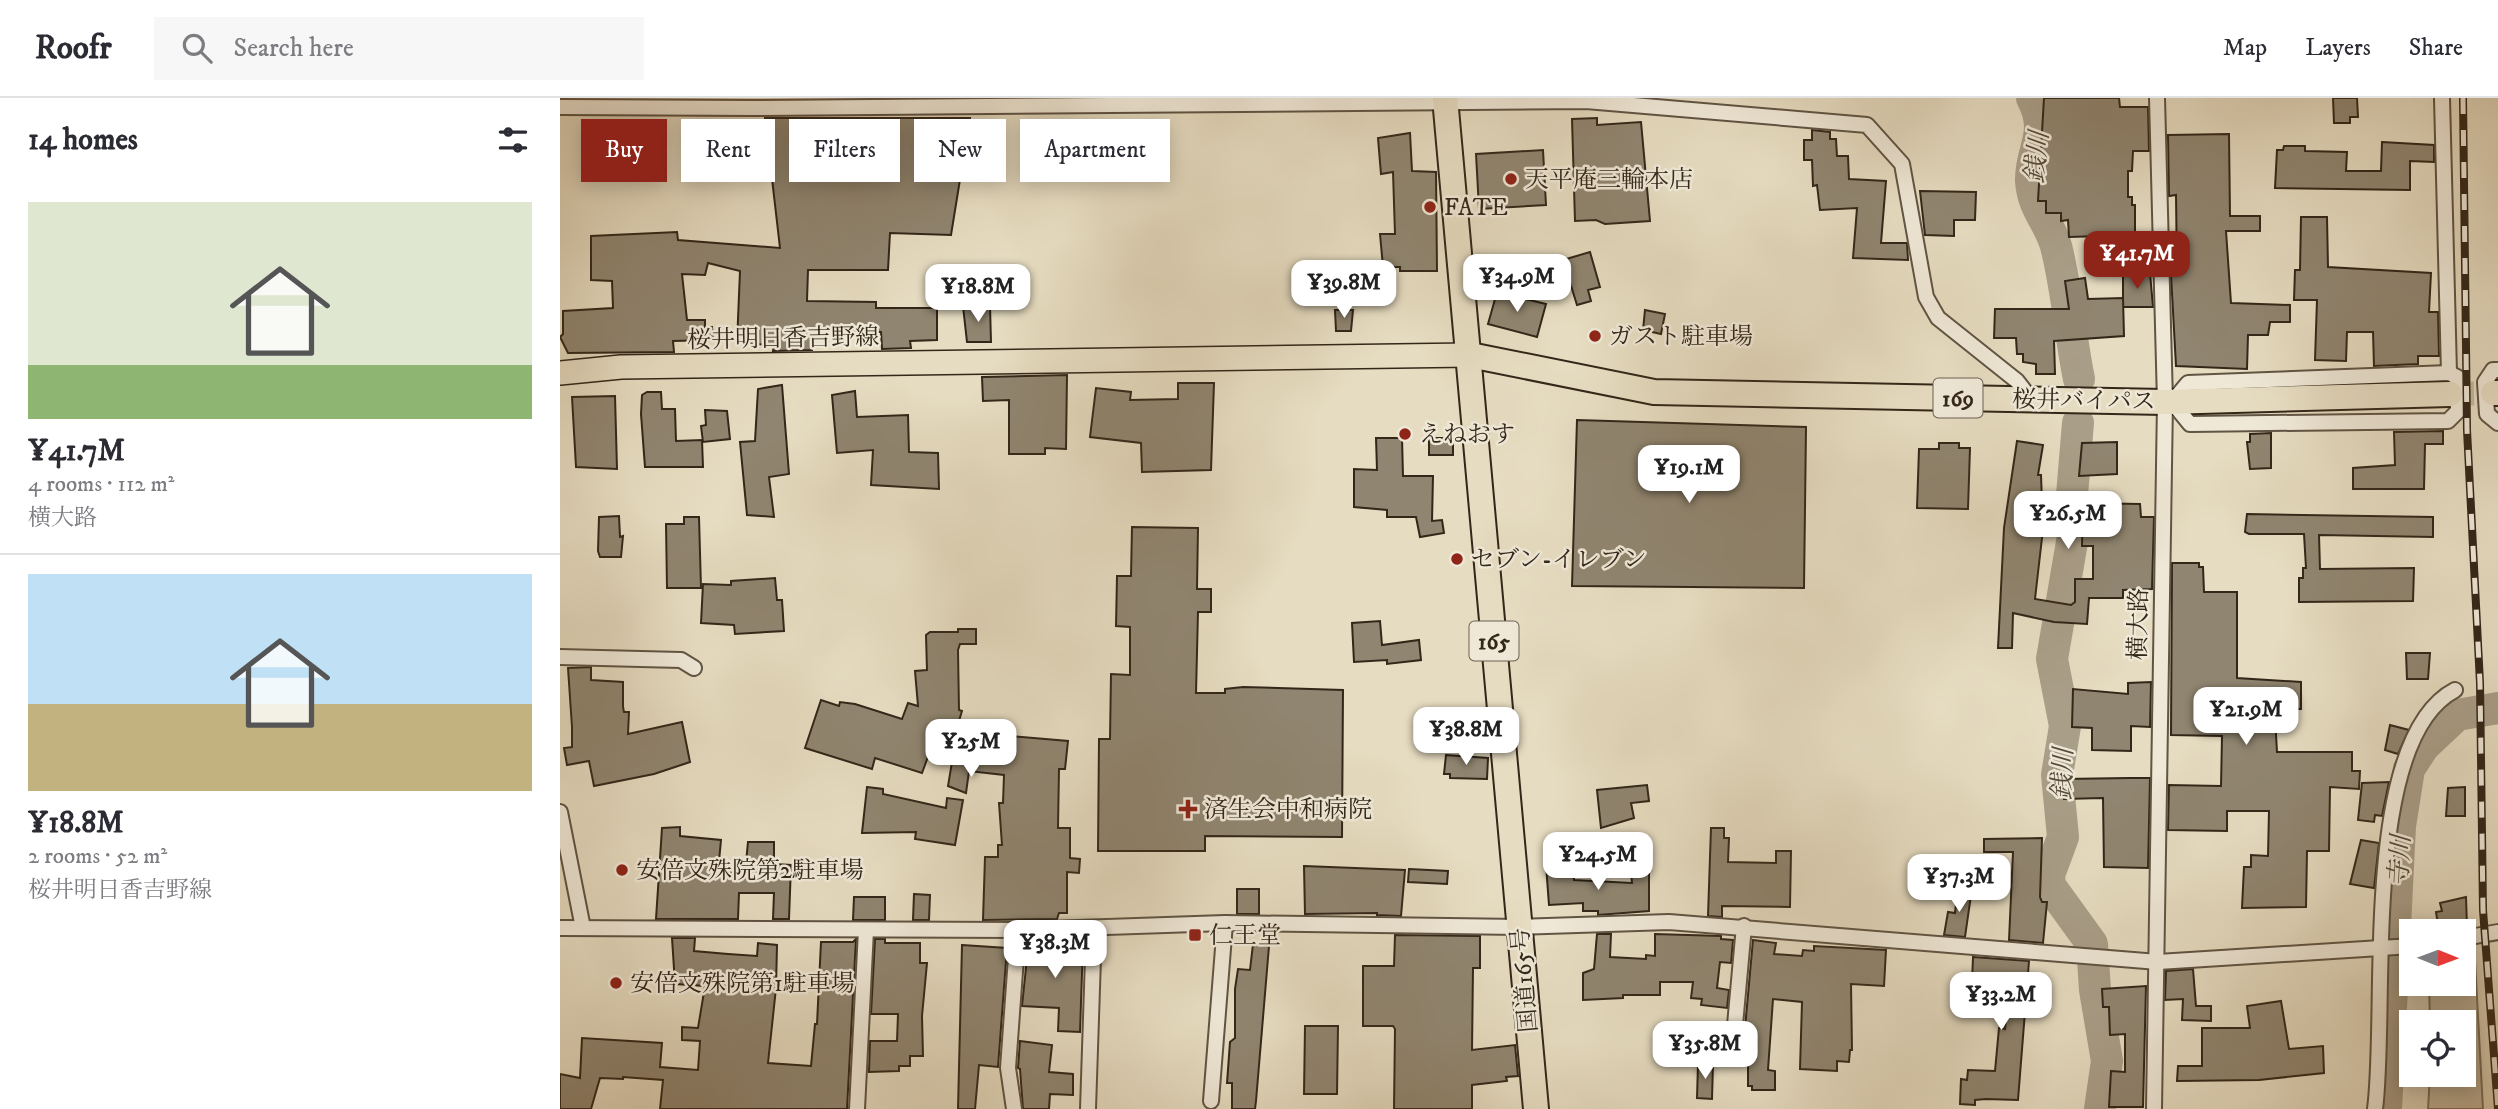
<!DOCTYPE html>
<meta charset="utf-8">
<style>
body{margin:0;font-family:"IM FELL DW Pica","Noto Serif JP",serif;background:#f7f7f7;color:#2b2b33;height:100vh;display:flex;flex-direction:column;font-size:26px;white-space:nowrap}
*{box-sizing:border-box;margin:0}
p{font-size:23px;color:#7c7c81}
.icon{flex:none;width:38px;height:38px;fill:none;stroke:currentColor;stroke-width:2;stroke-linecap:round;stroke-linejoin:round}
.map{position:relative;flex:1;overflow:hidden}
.details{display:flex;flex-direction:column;background:#fff;width:560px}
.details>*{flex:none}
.guide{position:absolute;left:21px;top:21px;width:665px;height:63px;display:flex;gap:14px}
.needle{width:46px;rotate:91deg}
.controls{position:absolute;left:1839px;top:821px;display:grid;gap:14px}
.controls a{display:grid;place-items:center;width:77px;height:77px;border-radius:0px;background:#fff;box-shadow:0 4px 18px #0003;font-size:35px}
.price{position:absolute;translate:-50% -60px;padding:0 16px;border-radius:14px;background:#fff;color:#222;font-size:23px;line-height:46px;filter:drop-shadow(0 2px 4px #0008)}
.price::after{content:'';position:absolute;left:50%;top:42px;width:21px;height:16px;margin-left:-10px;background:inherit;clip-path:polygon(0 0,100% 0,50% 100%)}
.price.current{background:#8f2418;color:#fff}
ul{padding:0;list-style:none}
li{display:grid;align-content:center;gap:14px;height:371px;padding:0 28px}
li+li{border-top:2px solid #e1e1e2}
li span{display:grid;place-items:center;height:217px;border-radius:0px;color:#555}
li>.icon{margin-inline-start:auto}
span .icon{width:126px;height:126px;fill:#fffc;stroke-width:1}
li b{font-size:30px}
h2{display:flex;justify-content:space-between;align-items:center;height:84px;padding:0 28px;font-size:30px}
.tag{padding:0 24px;border-radius:0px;background:#fff;box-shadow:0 4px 18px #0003;font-size:24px;line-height:63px}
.tag.current{background:#8f2418;color:#fff}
header{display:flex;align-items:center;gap:42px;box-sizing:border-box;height:98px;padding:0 35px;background:#fff;border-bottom:2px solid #e1e1e2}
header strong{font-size:33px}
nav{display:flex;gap:38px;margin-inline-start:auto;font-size:24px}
.search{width:490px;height:63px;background:#f7f7f7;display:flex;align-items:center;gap:18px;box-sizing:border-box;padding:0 24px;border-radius:0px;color:#7c7c81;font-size:26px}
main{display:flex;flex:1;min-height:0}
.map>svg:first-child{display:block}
</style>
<header>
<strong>Roofr</strong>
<div class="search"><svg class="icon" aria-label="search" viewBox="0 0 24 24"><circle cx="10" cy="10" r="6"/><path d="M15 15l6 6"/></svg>Search here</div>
<nav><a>Map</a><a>Layers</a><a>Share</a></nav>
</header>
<main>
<section class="details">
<h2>14 homes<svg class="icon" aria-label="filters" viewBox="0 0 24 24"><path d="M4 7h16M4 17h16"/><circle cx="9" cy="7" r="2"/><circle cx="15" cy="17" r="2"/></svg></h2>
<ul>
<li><span style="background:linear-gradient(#dfe7d0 75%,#8fb573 0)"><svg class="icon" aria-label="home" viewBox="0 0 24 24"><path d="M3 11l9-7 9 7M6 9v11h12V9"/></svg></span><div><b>¥41.7M</b><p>4 rooms · 112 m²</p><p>横大路</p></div></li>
<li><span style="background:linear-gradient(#bfe0f5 60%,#c2b280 0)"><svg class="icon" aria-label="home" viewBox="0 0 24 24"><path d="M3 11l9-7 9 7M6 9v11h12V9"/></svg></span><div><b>¥18.8M</b><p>2 rooms · 52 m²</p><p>桜井明日香吉野線</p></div></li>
</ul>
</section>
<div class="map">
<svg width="1938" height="1011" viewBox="0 0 1938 1011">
<rect width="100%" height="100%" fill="#e6dcc1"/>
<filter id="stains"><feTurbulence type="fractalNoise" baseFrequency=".00286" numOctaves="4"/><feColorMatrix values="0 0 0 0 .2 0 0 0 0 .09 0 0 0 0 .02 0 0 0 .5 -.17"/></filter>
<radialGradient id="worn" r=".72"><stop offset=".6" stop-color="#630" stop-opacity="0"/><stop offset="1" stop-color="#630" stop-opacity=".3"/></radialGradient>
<polygon fill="#c8bda4" stroke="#7e725e" stroke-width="2" points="1914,844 1923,1011 1868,1011 1870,977 1904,976 1904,924 1870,924 1869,886 1904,886 1904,846"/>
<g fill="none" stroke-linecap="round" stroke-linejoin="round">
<g stroke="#a99e88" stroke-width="32">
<path d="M1472 0C1491 36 1470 51 1471 83 1473 112 1489 123 1496 148 1507 191 1510 237 1519 281"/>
<polyline points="1518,325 1511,409 1513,438 1492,561 1505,628 1497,677 1503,739 1489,777 1490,788 1532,846 1535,892 1547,963 1540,1011"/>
<polyline points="1826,1011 1840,728 1849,671 1864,648 1897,617 1938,610"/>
</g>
</g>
<g fill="#908570" stroke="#332719" stroke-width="2">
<polygon points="1484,0 1559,0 1560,9 1588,9 1589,53 1573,53 1572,73 1568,73 1568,99 1572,99 1572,107 1575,107 1575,137 1509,139 1508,122 1501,123 1501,115 1486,115 1486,103 1478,103"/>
<polygon points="1773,0 1797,0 1798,19 1790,19 1790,25 1774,25"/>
<polygon points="205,20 410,20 391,137 330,135 328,172 248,172 247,203 316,204 316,210 377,210 377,242 350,243 351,250 322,251 321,234 254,232 252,252 213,253 214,247 177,245 180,173 148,165 145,177 122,176 127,222 145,222 145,229 152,229 153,242 113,243 114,254 8,255 0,239 3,236 3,213 53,210 52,183 31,182 31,138 117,134 118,142 220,150"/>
<polygon points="1037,20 1037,27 1081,24 1090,123 1045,126 1036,122 1015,123 1012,21"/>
<polygon points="490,26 517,26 518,76 501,76 501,63 487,63"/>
<polygon points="1252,32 1270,34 1270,41 1276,41 1277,58 1288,58 1289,81 1326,83 1321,145 1347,145 1348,162 1293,160 1297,110 1260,112 1257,87 1253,88 1252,62 1244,62 1244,42 1252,42"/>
<polygon points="850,35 852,73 876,74 877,173 840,173 840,169 823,169 820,136 835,136 833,74 821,76 818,40"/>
<polygon points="1669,36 1670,118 1700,118 1700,133 1666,133 1671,205 1730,207 1730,224 1710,224 1708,237 1688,237 1687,271 1616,268 1611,177 1617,176 1616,97 1609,98 1608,37"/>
<polygon points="1822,44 1874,47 1874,64 1850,63 1850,92 1715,90 1717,52 1723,52 1724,48 1745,48 1745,53 1787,54 1786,73 1821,73"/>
<polygon points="983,52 986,107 919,111 916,56"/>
<polygon points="1360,93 1416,94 1415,122 1394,122 1394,138 1365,137"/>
<polygon points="1741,119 1767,119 1768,169 1871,175 1869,214 1878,214 1879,258 1858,258 1858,266 1814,268 1813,234 1787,234 1786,263 1755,262 1757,202 1734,202 1735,172 1740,172"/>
<polygon points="1030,154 1040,189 1028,192 1031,203 1017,207 1003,162"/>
<polygon points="1590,175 1593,209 1563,209 1563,176"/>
<polygon points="1525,180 1528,201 1563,200 1564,238 1494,243 1495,276 1476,276 1476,266 1463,264 1463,256 1457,256 1456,240 1434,240 1435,211 1509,211 1505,183"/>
<polygon points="937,194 986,206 977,239 928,226"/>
<polygon points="403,208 430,208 431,244 407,244"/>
<polygon points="775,212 793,212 791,233 776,233"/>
<polygon points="1085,212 1105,216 1101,236 1083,232"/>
<polygon points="507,277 506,351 485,350 485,356 449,356 449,302 423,303 422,279"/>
<polygon points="618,285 654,285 651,372 582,374 581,345 530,339 536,290 571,294 570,302 618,301"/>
<polygon points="222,287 229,376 209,379 214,419 187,417 180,344 195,343 198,291"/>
<polygon points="295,293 297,319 348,317 349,354 378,355 379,391 311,387 313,352 277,355 272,297"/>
<polygon points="87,294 101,294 102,311 115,311 116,343 142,342 143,369 85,369 81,316 82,297"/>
<polygon points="55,298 57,371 16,369 12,299"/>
<polygon points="145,312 167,313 170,341 143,344 141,328 146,327"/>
<polygon points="1017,322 1246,329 1244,490 1012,488"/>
<polygon points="1883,333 1883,346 1865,346 1864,391 1793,391 1793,370 1835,367 1834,334"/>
<polygon points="1711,335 1711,370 1690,371 1687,344 1690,344 1690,336"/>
<polygon points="816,340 842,340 843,378 873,378 872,423 882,422 884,435 860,439 856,419 827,419 827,412 794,409 794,371 817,372"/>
<rect x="869" y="340" width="24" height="17"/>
<polygon points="1457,343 1483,347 1478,377 1481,377 1483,431 1475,501 1511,507 1515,504 1515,481 1533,481 1533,448 1522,448 1523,405 1580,406 1581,419 1594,419 1592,491 1563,492 1563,500 1529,500 1527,526 1494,524 1453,515 1452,550 1438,550 1444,430"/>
<polygon points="1557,344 1557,376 1519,378 1522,345"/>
<polygon points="1379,345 1399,345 1399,350 1410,350 1408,411 1357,410 1359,351 1379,351"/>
<polygon points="1687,416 1873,419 1873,439 1759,437 1760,471 1854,470 1853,503 1739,504 1739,480 1743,480 1743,470 1746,470 1744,436 1689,436 1685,434"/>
<polygon points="59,418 60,439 63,438 61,459 40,459 38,453 39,419"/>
<polygon points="124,419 139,419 141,490 107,490 106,426 124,426"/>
<polygon points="572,429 638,430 637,491 651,491 651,514 638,514 636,595 665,595 665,591 683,589 783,592 782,739 645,738 645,753 538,753 539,641 550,641 551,576 570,577 570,529 556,528 557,478 571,478"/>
<polygon points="1612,465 1639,465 1639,469 1643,469 1644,494 1677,494 1677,580 1741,584 1741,611 1735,611 1735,616 1715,618 1717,654 1792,654 1792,673 1800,673 1799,691 1770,689 1769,753 1747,753 1746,809 1682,810 1684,769 1691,769 1691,757 1708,758 1709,713 1667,713 1667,733 1608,732 1609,687 1661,688 1662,638 1611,637"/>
<polygon points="215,480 217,502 222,502 224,533 175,536 174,527 141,525 143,486 171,487 171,483"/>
<polygon points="820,523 822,547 859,542 861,562 827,566 827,562 794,564 792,525"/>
<polygon points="398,531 416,531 416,546 400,546 398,552 399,612 402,613 392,646 424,650 425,636 508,643 505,671 499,671 498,730 510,730 510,760 520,761 519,775 507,774 507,815 499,815 497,821 423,822 425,759 438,759 438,747 442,747 439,705 443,705 444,677 409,673 406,695 388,688 392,664 369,656 362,675 315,660 312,671 245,650 261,602 279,608 280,604 295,606 342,621 348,605 358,608 355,573 367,572 366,537 370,534 398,534"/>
<polygon points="1846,555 1870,555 1868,581 1847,581"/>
<polygon points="31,569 31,582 63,584 63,609 64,614 69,614 68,636 122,624 130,664 94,676 34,688 29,663 7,667 4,650 12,649 12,629 8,570"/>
<polygon points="1591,584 1590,629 1571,628 1571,653 1532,652 1532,630 1512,629 1513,591 1568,596 1568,585"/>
<polygon points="1830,627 1849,632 1838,656 1825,652"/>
<polygon points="886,657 928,660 927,681 890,680 890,676 884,676"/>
<polygon points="1569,680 1590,680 1588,770 1544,769 1543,700 1504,701 1504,681"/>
<polygon points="1829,684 1822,718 1815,717 1814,724 1798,722 1802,685"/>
<polygon points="1087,687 1089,703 1071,705 1074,720 1041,730 1037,692"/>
<polygon points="307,689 323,691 323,696 386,710 387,700 403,702 395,747 355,741 356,734 302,735"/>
<polygon points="1905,689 1905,718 1886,718 1888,690"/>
<polygon points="120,729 120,738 161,742 158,774 185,775 188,744 214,744 214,766 231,767 229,821 213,821 214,795 179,795 178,821 96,821 102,730"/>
<polygon points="1151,730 1164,730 1164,740 1169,740 1168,764 1216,765 1216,753 1231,753 1230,809 1162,808 1162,819 1148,818"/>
<polygon points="1482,740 1480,799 1482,804 1487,804 1483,845 1449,842 1453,754 1424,754 1424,741"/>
<polygon points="1801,742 1819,745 1814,790 1790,786"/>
<polygon points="1013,766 1014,782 1072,785 1071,774 1089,774 1089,813 1038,817 1038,813 1023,813 1023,805 989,807 986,767"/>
<polygon points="744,768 845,772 841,818 817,817 817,815 745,816"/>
<polygon points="849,771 888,773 887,786 848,784"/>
<polygon points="1398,788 1412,790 1405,839 1384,837 1388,814 1395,815"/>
<rect x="677" y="791" width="22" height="25"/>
<polygon points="354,796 370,797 369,822 353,822"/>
<polygon points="294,799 325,799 325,822 293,822"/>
<polygon points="1906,799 1907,830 1879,833 1876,814 1882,813 1880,805"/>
<polygon points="1037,836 1051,836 1050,859 1086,861 1086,857 1095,858 1095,836 1161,838 1161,841 1173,842 1171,865 1160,864 1157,890 1169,892 1167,910 1141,907 1142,901 1131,900 1133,884 1100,884 1100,897 1063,897 1063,900 1023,902 1023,875 1034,871"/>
<polygon points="835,837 920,838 920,870 913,870 912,952 955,947 958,978 946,979 947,983 912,987 912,1011 834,1011 835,931 833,928 803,928 803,868 834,868"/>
<polygon points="112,840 135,840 134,853 168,856 197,858 198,845 217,847 216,890 208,965 251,968 255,926 257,926 261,844 293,844 296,841 287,1011 100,1011 103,982 63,979 63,981 40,980 31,1011 0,1011 0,976 20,980 22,940 102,945 100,969 138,972 140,943 122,942 122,929 138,930 145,888 115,886"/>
<polygon points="496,840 496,846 523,846 520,934 498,933 499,910 462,908 469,841"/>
<polygon points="315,841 325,841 325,845 360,845 360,865 367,865 362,918 363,958 350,958 350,968 339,968 339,973 309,974 310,943 337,943 338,916 311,916"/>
<polygon points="1193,842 1216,845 1214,856 1242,858 1243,852 1254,853 1254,848 1326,852 1324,888 1291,886 1292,952 1290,952 1289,964 1277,963 1277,973 1240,971 1242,904 1213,901 1208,972 1215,973 1215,992 1192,992 1192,988 1188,988 1188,955 1183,952"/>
<polygon points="693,846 709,848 696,1003 695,1011 672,1011 672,985 667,985 670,944 675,940 675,891 678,871 690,872"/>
<polygon points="402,847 447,850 438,969 419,967 415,1011 398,1011"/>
<polygon points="1413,859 1469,863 1458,1002 1426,1001 1415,1002 1415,1007 1400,1006 1401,981 1407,982 1408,972 1435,973 1439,930 1445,931 1448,899 1439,899 1440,890 1412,885"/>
<polygon points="1633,871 1636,908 1651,908 1651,923 1622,922 1623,901 1605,902 1606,873"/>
<polygon points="1586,888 1583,1009 1549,1009 1551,973 1565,974 1565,936 1550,937 1549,909 1543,909 1542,891"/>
<polygon points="1721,903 1729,951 1763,948 1764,975 1699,982 1617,983 1618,968 1642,968 1642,930 1690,930 1687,908"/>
<polygon points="745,928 778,928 777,996 744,996"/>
<polygon points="460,943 492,947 489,974 513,976 513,997 490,996 489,1011 463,1011 460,971 458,970"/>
<polygon points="1138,966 1153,966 1152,1001 1137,1000"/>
</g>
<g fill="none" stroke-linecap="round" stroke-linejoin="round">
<polyline stroke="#c2b89f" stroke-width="24" stroke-dasharray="24 12" stroke-linecap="butt" points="1890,296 1933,295"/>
<g stroke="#605443" stroke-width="18">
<g id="minor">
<polyline points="1882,0 1889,275"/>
<polyline points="0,9 192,10 1026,3 1307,27 1342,66 1366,199 1378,220 1457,283 1471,301"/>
<polyline points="1938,272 1933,272 1925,284 1927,316 1938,325"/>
<polygon points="1889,275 1897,279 1898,313 1888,323 1630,326 1612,304 1628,285"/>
<polyline points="0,559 121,562 134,570"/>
<polyline points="0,714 23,830"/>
<polyline points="0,830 458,832 665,825 959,829 1109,824 1598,864 1852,848"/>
<polyline points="1904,840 1938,834"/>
<polyline points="1172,960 1184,828"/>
<polyline points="651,1003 665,825"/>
<polyline points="297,1011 306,832"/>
<polyline points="454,1011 448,970 458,832"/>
<polyline points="528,1011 534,830"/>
<polyline points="1594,1011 1605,304 1597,0"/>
<path d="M1815 1011C1828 916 1799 642 1895 592"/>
</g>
</g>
<g stroke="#332719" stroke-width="26">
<polyline id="primary" points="0,275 61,269 910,257"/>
</g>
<g stroke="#332719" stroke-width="28">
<g id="trunk">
<polyline points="885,0 976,1011"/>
<polyline points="910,257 1094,294 1605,304 1890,296"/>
<polyline points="1933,295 1938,295"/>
</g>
</g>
<use href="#minor" stroke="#efe8d7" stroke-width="14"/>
<use href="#primary" stroke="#e6dcc1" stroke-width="23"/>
<use href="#trunk" stroke="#e6dcc1" stroke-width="24"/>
<g stroke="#332719" stroke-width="8">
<polyline id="rail" points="1903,0 1907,332 1920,585 1923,812 1938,1011"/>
</g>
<use href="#rail" stroke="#efe8d7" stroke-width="5" stroke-dasharray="16" stroke-linecap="butt"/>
</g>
<g fill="#8f2418" stroke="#efe8d7" stroke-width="2.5">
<circle cx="951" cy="81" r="7"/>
<circle cx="870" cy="109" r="7"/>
<circle cx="1035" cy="238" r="7"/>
<circle cx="845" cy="336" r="7"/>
<circle cx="897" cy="461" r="7"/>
<path d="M624.5 700.5h7v7h7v7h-7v7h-7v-7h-7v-7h7z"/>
<circle cx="62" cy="772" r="7"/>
<rect x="628" y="830" width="14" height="14" rx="3.5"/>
<circle cx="56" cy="885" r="7"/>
</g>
<g text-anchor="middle" stroke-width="5" stroke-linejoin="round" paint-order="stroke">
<g fill="#efe8d7" stroke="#6b6152" stroke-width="2">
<rect x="1373.5" y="280.5" width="49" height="39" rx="5"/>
<rect x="909.5" y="523.5" width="49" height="39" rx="5"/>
</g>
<g font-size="23" font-weight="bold" fill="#332719">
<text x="1398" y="308">169</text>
<text x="934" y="551">165</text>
</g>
<g font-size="24" fill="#332719" stroke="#efe8d7" text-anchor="start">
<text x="965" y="89">天平庵三輪本店</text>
<text x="884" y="117">FATE</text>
<text x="1049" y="246">ガスト駐車場</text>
<text x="859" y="344">えねおす</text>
<text x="911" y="469">セブン-イレブン</text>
<text x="644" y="719">済生会中和病院</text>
<text x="76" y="780">安倍文殊院第2駐車場</text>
<text x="649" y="845">仁王堂</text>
<text x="70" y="893">安倍文殊院第1駐車場</text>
</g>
<g font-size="24" fill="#332719" stroke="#efe8d7">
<text transform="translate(223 240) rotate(-1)" y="8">桜井明日香吉野線</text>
<text transform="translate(1524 302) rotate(1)" y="8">桜井バイパス</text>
<text transform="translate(1578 526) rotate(-89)" y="8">横大路</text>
<text transform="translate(964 882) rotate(-95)" y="8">国道165号</text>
</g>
<g font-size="26" font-style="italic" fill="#564b3a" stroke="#efe8d7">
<text transform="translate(1476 59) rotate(-84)" y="9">銭川</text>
<text transform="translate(1502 676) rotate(-88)" y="9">銭川</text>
<text transform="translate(1839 763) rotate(-87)" y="9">寺川</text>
</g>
</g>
<rect width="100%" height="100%" filter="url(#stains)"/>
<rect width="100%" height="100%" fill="url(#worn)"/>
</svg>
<div class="controls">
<a><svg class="needle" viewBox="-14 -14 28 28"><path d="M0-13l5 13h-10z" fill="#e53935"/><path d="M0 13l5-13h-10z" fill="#7c7c81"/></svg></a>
<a><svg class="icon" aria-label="locate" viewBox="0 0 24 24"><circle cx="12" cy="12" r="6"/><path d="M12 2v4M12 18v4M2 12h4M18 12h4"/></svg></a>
</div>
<b class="price current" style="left:1577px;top:193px">¥41.7M</b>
<b class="price" style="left:957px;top:216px">¥34.9M</b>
<b class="price" style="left:784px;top:222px">¥39.8M</b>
<b class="price" style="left:418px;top:226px">¥18.8M</b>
<b class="price" style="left:1129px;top:407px">¥19.1M</b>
<b class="price" style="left:1508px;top:453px">¥26.5M</b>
<b class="price" style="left:1686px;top:649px">¥21.9M</b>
<b class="price" style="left:906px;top:669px">¥38.8M</b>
<b class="price" style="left:411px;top:681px">¥25M</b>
<b class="price" style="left:1038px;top:794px">¥24.5M</b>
<b class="price" style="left:1399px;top:816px">¥37.3M</b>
<b class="price" style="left:495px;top:882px">¥38.3M</b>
<b class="price" style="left:1441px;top:934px">¥33.2M</b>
<b class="price" style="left:1145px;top:983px">¥35.8M</b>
<div class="guide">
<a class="tag current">Buy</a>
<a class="tag">Rent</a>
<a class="tag">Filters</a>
<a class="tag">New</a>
<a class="tag">Apartment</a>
</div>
</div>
</main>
